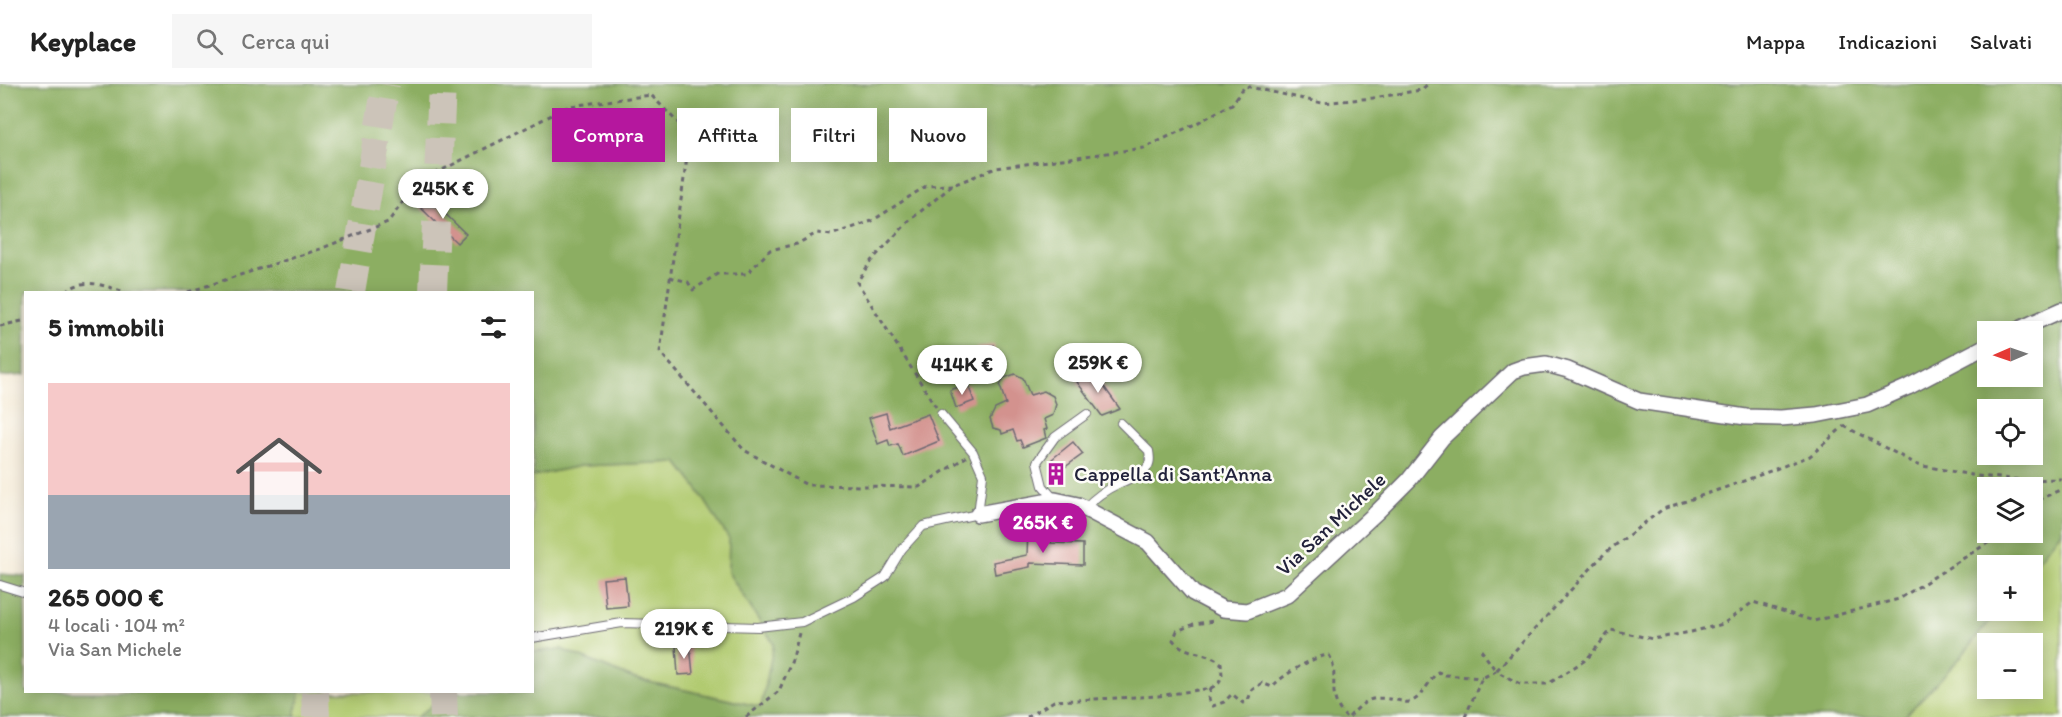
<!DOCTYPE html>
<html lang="it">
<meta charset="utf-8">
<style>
body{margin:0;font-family:Itim,sans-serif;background:#f6f6f6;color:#222;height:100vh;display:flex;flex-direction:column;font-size:22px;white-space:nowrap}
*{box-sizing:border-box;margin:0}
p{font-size:20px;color:#767676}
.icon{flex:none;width:33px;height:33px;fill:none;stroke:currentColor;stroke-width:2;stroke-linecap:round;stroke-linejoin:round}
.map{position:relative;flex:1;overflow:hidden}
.drawer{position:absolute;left:24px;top:207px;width:510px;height:402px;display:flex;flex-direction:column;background:#fff;border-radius:0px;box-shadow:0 3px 15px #0003}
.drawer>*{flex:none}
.guide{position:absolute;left:552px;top:24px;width:570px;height:54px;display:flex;gap:12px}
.needle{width:39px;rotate:268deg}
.controls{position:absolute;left:1977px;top:237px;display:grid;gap:12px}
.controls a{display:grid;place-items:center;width:66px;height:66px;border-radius:0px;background:#fff;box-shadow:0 3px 15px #0003;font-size:30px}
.price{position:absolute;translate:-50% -51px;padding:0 14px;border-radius:21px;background:#fff;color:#222;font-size:20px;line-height:39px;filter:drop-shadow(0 2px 3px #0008)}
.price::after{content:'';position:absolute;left:50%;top:36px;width:18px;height:14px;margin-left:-9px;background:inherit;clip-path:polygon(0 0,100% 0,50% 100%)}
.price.current{background:#b5179e;color:#fff}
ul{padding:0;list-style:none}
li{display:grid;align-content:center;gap:12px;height:318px;padding:0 24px}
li+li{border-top:2px solid #e0e0e0}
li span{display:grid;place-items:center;height:186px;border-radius:0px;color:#555}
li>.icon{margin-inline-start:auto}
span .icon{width:108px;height:108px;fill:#fffc;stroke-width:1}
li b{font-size:26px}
h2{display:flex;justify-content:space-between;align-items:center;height:72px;padding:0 24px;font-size:26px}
.tag{padding:0 21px;border-radius:0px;background:#fff;box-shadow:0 3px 15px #0003;font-size:21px;line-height:54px}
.tag.current{background:#b5179e;color:#fff}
header{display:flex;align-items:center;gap:36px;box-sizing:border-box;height:84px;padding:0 30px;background:#fff;border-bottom:2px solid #e0e0e0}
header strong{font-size:28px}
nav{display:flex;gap:33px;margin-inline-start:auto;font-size:21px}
.search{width:420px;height:54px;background:#f6f6f6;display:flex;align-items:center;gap:15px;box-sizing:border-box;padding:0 21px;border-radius:0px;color:#767676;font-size:22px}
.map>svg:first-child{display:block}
</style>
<header>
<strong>Keyplace</strong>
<div class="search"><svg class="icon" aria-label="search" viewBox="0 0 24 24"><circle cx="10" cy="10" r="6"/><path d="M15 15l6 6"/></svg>Cerca qui</div>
<nav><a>Mappa</a><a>Indicazioni</a><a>Salvati</a></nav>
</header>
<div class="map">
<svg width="2062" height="633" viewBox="0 0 2062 633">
<rect width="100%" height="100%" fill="#fdfcf7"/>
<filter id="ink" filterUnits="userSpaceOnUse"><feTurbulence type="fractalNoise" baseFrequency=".0167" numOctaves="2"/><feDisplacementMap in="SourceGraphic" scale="12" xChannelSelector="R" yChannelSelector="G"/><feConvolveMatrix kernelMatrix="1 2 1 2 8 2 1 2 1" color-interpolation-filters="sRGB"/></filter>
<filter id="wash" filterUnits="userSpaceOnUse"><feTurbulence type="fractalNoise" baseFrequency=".008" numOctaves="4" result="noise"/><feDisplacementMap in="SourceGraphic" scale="24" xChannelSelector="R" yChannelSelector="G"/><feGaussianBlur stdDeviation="1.35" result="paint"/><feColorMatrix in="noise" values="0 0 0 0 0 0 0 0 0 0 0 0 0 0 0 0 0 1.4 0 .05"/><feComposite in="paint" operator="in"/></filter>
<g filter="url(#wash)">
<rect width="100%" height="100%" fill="#f6ecd9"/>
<g fill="#b1ca6f" stroke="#6a7655" stroke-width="1.5" fill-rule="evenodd">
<polygon points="677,378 697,404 730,455 728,488 774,560 762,623 635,595 561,565 533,568 532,392 580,382"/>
<path d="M2062 446V633H1904L1960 574 1998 527 2032 526 2033 483ZM1988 560H2032V604H1988Z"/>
<polygon points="300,608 449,608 417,633 295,633"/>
</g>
<g fill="#8cae62" stroke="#57684e" stroke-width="1.5" fill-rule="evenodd">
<path d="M0 0H2062V446L2033 483 2032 482H1988V526L1998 527 1960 574 1904 633H417L449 608H532L533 568 561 565 635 595 761 623 774 560 728 488 729 455 697 404 677 378 580 382 533 392 532 208H26L25 291 0 293ZM1988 248H2032V292H1988ZM1988 326H2032V370H1988ZM1988 404H2032V448H1988Z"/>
<polygon points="0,490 25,492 26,608 300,608 295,633 0,633"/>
</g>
<g id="blocks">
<g fill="#d3928e">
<polygon points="429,114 466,150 457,159 420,123"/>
<polygon points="994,261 995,274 978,276 977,263"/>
<polygon points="1092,286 1120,325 1102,332 1077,298"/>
<polygon points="1015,290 1023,294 1030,311 1044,307 1053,312 1056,320 1053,331 1044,335 1047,345 1044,346 1046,354 1023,363 1020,356 1017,357 1013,346 1002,350 1001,346 993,344 990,335 995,325 1006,320 1000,302 1004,294"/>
<polygon points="968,300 974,317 956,324 950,306"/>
<polygon points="886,329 890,344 928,330 939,357 903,372 898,360 890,362 888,356 878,360 869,334"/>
<polygon points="1073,358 1083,370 1061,386 1052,375"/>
<polygon points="1028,447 1051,449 1051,459 1083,460 1083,481 1030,479 1030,483 995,490 993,478 1027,471"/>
<polygon points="625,493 628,522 606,524 603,495"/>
<polygon points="690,561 693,590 678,591 676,562"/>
</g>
</g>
</g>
<g filter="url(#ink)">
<use href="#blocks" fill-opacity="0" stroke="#6c6972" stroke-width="1.5"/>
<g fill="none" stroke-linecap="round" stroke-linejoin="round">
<g stroke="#ccc4b9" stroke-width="28" stroke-dasharray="28 14" stroke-linecap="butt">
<polyline points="351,208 386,0"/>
<polyline points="433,208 442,0"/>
<polyline points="315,608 316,633"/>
<polyline points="443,608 444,633"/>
</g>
<g stroke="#6c6972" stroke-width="10">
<g id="lane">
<polyline points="1055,416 1043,402 1037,378 1055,353 1087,330"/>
<path d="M1085 424C1094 414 1107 405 1120 399 1129 395 1139 392 1146 385 1151 379 1150 374 1149 367L1121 339"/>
<polyline points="0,501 26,509"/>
<polyline points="532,554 622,539 758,543 802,538 854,513 885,493 902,465 923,442 978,430 983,391 973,368 941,330"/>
</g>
</g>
<g stroke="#6c6972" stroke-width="18">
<g id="street">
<polyline points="2013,248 2062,226"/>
<polyline points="978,430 1055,416 1078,421 1148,458 1193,509 1223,525 1247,527 1287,511 1378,427 1409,396 1442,354 1513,287 1524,283 1546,280 1568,286 1639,317 1746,333 1781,334 1816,331 1867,321 1908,303 1988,261"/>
</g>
</g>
<g stroke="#6c6972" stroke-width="3" stroke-dasharray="4.5 4.5" stroke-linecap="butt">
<polyline points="416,119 411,110 412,101 570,22 651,11 690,51 660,268 744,366 807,401 919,403 966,373"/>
<polyline points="670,193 688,198 693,206 717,190 747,190 770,166 797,160 817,149 831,151 872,137 926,102 953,101"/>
<path d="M66 208C84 192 104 202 125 208"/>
<polyline points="188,208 320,165 388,138 403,118 416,119"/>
<polyline points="0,242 26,236"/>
<polyline points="936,323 857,198 871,177 910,136 953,101 996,84 1144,64 1195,40 1232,20 1245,2 1322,19 1373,14 1421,6 1428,0"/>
<polyline points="1844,342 1918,381 1977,392 2023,396 2062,395"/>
<polyline points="2032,423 2042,414 2062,405"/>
<polyline points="1481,566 1496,587 1605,469 1663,425 1741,398 1810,372 1844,342"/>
<path d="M1211 604C1208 612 1208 616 1213 622L1224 618 1232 610 1243 619 1248 616 1252 606 1262 599 1272 603C1281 592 1314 572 1329 571 1341 590 1324 612 1346 633"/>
<polyline points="746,633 779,607 793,574 799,549"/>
<path d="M1027 633 1054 617 1158 612 1211 604 1219 599 1222 591 1221 579C1206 566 1187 572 1173 556L1177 547 1194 540 1214 537"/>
<path d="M1349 633C1366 616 1370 611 1395 616 1399 616 1405 619 1409 618 1422 616 1429 595 1438 588L1445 591 1482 594"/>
<polyline points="1465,633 1482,594 1496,587 1520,600 1548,600 1587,575 1611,546 1653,555 1691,548 1723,540 1753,518 1814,537 1899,515 2005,448"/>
</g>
<use href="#lane" stroke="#fff" stroke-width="8"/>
<use href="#street" stroke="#fff" stroke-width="15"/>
</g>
</g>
<defs>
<g id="building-bare" transform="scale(1.8)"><path d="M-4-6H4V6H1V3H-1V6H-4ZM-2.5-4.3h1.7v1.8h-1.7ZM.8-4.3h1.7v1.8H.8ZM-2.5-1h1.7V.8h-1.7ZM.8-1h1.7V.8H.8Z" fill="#b5179e" stroke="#fdfcf7" stroke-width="2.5" paint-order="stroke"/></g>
</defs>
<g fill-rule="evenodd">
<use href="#building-bare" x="1056" y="390"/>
</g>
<g text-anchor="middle" stroke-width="5" stroke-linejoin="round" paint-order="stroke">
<g font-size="21" fill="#22223b" stroke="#fdfcf7" text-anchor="start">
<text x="1074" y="397">Cappella di Sant'Anna</text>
</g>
<g font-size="21" fill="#22223b" stroke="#fdfcf7">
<text transform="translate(1331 440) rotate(-43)" y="7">Via San Michele</text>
</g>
</g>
</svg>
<div class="controls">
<a><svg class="needle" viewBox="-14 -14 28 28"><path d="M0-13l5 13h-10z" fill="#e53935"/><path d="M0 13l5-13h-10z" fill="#767676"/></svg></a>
<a><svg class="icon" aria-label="locate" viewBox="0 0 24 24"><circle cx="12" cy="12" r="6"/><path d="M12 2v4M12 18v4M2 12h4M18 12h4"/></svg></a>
<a><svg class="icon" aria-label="layers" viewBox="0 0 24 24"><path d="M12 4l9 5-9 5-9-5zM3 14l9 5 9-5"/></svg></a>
<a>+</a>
<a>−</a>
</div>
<b class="price" style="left:443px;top:136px">245K €</b>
<b class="price" style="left:1098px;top:310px">259K €</b>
<b class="price" style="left:962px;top:312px">414K €</b>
<b class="price current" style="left:1043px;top:470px">265K €</b>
<b class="price" style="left:684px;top:576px">219K €</b>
<div class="guide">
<a class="tag current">Compra</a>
<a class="tag">Affitta</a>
<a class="tag">Filtri</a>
<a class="tag">Nuovo</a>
</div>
<section class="drawer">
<h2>5 immobili<svg class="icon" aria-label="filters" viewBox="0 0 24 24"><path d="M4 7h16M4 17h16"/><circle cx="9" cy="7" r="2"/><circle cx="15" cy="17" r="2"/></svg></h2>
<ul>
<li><span style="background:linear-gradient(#f6c9c9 60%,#9aa5b1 0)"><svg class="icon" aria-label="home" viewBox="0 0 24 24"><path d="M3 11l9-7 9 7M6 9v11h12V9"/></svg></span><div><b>265 000 €</b><p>4 locali · 104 m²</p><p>Via San Michele</p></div></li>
</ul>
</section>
</div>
